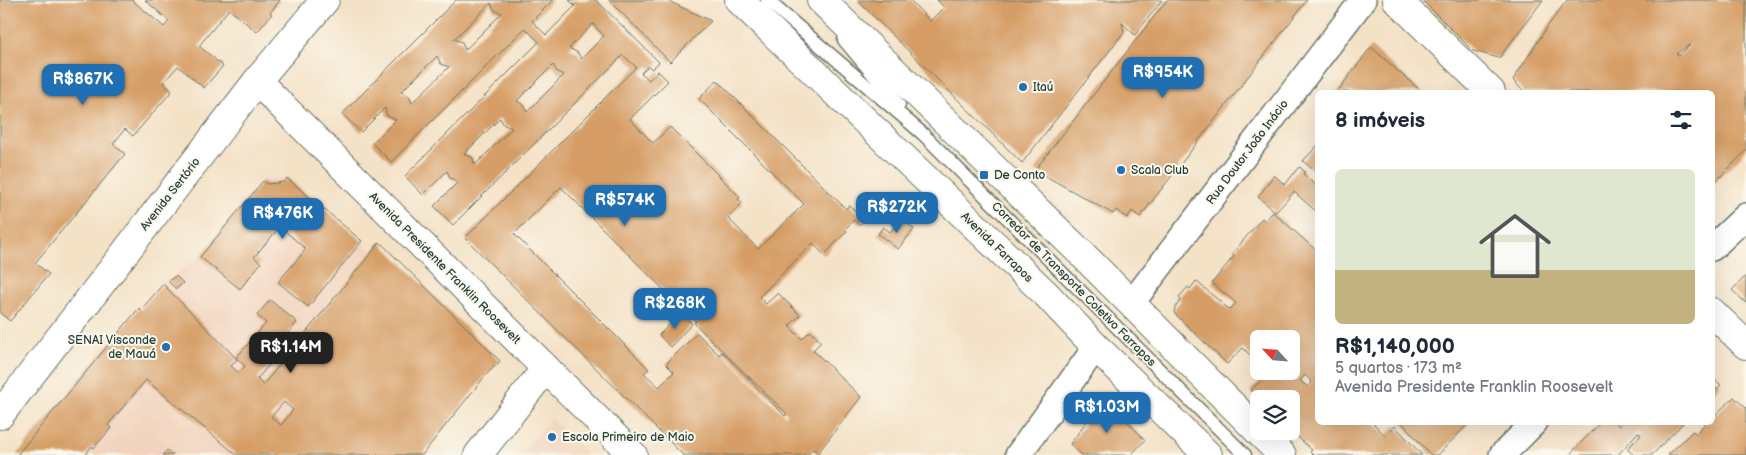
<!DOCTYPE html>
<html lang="pt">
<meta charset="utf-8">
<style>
body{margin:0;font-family:"Balsamiq Sans",sans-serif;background:#f6f6f7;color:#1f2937;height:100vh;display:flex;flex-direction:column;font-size:19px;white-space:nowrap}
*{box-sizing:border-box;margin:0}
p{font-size:16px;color:#747a83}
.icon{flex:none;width:28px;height:28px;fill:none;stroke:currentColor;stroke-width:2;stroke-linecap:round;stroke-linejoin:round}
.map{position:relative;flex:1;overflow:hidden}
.side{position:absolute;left:1315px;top:90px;width:400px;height:335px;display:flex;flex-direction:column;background:#fff;border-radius:8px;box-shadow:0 5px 20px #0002}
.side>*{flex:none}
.needle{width:32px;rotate:296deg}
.fabs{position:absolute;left:1250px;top:330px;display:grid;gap:10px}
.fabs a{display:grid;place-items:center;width:50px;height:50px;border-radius:8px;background:#fff;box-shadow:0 5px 20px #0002;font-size:25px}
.price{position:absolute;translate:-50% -42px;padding:0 11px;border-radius:10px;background:#1f6fb2;color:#fff;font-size:16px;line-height:32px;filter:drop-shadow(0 1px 2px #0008)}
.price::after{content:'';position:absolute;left:50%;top:30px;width:15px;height:11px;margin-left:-8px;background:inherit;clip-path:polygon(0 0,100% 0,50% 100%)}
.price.current{background:#222;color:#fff}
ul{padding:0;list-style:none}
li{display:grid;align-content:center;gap:10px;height:265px;padding:0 20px}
li span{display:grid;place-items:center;height:155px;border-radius:8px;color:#555}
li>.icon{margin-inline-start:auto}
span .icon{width:90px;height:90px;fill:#fffc;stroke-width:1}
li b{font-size:21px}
h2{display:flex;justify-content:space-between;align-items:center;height:60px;padding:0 20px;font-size:21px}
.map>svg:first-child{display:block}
</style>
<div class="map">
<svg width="1746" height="455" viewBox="0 0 1746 455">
<rect width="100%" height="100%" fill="#fbf7ec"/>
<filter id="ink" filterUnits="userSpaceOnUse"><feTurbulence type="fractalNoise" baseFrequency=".02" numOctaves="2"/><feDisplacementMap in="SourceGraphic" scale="10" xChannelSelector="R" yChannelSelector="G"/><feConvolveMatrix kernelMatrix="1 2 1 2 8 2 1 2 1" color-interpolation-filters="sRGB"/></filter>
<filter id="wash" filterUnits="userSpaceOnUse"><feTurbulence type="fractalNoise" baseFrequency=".0096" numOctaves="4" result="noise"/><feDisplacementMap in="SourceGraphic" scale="20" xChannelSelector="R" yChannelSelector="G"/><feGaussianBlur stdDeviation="1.12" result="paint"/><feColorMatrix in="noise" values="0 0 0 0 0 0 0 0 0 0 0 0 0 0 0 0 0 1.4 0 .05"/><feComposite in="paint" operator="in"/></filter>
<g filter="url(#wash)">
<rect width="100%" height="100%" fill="#f4e2c7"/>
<g fill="#f2d4be">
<polygon points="287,178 372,251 263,385 347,455 17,455 139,308 163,284 200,257 263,181"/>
<polygon points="550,419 589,455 521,455"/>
</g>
<g id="blocks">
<g fill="#d69e66" fill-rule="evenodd">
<polygon points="0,0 132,0 164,27 169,21 145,0 280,0 270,13 272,14 257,32 229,9 199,46 223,66 204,88 178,66 163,83 172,91 133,136 125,129 113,144 125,154 35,263 49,274 10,321 0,313"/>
<path d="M456 0H553L532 21 546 35 575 6 569 0H596L659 62 652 69 648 66 641 73 649 80 658 71 668 81 630 119 653 143 670 127 740 197 738 199 742 203 728 218 758 249 804 204 699 99 717 80 846 209 849 205 859 215 862 211 868 217 859 225 854 220 845 229 847 231 824 255 813 243 759 297 766 304 778 293 800 315 789 326 802 339 810 331 821 342 813 350 861 397 818 453 813 449 807 455H683L465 238 636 67 623 55 453 225 434 206 458 182 450 178 447 171 423 195 405 176 539 42 525 28 391 162 372 143 396 120 387 116 385 108 361 132 342 114ZM491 3 494 10 502 13 465 50 462 42 454 39ZM593 24 604 36 581 59 578 53 569 48ZM437 56 441 64 449 67 412 103 409 96 401 92ZM553 65 557 72 564 75 527 112 524 105 517 101ZM500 118 504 125 512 128 475 165 472 157 464 154ZM561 187 696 322 694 323 787 414 785 416 722 352 719 355 697 333 666 364 674 372 659 387 644 373 649 369 514 234Z"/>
<polygon points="609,0 666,0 711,21 670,62"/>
<polygon points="857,0 910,0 930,21 944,7 937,0 1162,0 1135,35 1122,23 1124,32 1022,163"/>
<polygon points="1167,0 1307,0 1140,217 1132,211 1127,218 1116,210 1113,214 1035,170"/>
<polygon points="1422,0 1543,0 1499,58 1473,51"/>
<path d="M1567 0H1746V151L1712 185V92H1524L1513 80 1547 27ZM1691 44 1679 56 1676 54Z"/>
<polygon points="1371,47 1422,92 1337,92"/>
<polygon points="1318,145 1318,174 1303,161"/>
<polygon points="1300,167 1305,172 1303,174 1318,187 1318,213 1294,192 1276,212 1258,197 1274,175 1285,185 1298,168"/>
<polygon points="287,178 362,241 308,307 278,282 306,249 280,227 254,257 261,263 240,289 200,257 263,181 267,184 284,182"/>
<path d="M1273 212 1318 252V422H1372L1385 436 1395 426 1422 455H1313L1310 452 1312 450 1291 431V399H1258L1250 391 1268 373 1266 371H1291V339H1259V364L1243 348 1227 364 1174 313 1175 308 1181 300 1179 297 1188 287 1190 289 1196 281 1230 310 1236 303 1212 283 1234 256 1232 254 1262 218 1265 221ZM1305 375 1312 382 1308 387 1300 381Z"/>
<polygon points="901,219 914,229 898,249 878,234 883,227 890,232"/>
<path d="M380 242 500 361 485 376 422 455H237L146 380 108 425 111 428 94 448 92 446 85 455H17L139 308 141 310 163 284 237 359 231 366 239 373 245 366 236 358 266 323 257 315 270 300 297 322 288 334 292 338 257 379 263 385ZM284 402 293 410 281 425 271 417Z"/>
<polygon points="176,276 183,283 176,289 168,281"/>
<polygon points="1746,276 1746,303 1732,290"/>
<polygon points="681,313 692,324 670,347 659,335"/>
<polygon points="1712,377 1721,385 1712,394"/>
<polygon points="1734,397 1746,408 1746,455 1668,455 1693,431 1696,434 1706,422 1712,422 1712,418"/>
<polygon points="1106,401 1109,402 1145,440 1131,455 1082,455 1070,444 1101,402"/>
<polygon points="1401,422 1470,422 1438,455 1431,455"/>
<polygon points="1601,422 1615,422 1619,426 1622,422 1684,422 1652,455 1634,455 1627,449 1641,435 1638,432 1618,455 1569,455"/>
<polygon points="167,450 173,455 163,455"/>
</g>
</g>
</g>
<g filter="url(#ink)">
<use href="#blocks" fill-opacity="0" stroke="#6a7767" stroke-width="1"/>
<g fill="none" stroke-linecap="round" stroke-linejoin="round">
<g stroke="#6a7767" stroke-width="15">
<g id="lane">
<polyline points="767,0 923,134 1245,455"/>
<polyline points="844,40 899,105"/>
</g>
</g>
<g stroke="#6a7767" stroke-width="28">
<g id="street">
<polyline points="1712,248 1746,216"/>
<polyline points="1131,304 1363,0"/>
<polyline points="1018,455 1096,347"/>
<polyline points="1502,455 1535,422"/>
</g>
</g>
<g stroke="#6a7767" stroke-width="30">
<g id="secondary">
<polyline points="739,0 1046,294 1096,347 1208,455"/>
<polyline points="821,0 1084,256 1282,455"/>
<polyline points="1397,0 1491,92"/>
<polyline points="257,81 633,455"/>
<polyline points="1712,312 1746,345"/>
<polyline points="478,455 546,368"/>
</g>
</g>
<g stroke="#6a7767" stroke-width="30">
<polyline id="primary" points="0,415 257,81 325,0"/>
</g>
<use href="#lane" stroke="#fff" stroke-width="12"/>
<use href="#street" stroke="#fff" stroke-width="25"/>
<use href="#secondary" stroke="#fff" stroke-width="28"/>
<use href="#primary" stroke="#fff" stroke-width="28"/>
</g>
</g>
<g fill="#1f6fb2" stroke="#fbf7ec" stroke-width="2">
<circle cx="1023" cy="87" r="5"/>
<circle cx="1121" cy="170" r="5"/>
<rect x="979" y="170" width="10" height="10" rx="2.5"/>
<circle cx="166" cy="347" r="5"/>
<circle cx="552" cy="437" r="5"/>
</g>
<g text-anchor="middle" stroke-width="4" stroke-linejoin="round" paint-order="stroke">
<g font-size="12" fill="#1f3d34" stroke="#fbf7ec" text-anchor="start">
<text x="1033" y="91">Itaú</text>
<text x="1131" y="174">Scala Club</text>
<text x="994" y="179">De Conto</text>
<text x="156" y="344" text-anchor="end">SENAI Visconde<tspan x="156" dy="14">de Mauá</tspan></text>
<text x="562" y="441">Escola Primeiro de Maio</text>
</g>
<g font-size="12" fill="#1f3d34" stroke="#fbf7ec">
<text transform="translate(1247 152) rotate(-53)" y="4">Rua Doutor João Inácio</text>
<text transform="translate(170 194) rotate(-52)" y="4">Avenida Sertório</text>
<text transform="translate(997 247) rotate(44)" y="4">Avenida Farrapos</text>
<text transform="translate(445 268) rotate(45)" y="4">Avenida Presidente Franklin Roosevelt</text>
<text transform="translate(1074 284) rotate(45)" y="4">Corredor de Transporte Coletivo Farrapos</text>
</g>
</g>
</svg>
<div class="fabs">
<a><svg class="needle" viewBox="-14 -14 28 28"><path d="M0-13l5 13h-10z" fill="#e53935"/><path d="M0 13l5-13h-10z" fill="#747a83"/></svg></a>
<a><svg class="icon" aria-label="layers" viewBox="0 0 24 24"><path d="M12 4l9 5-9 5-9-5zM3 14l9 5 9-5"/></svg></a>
</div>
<b class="price" style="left:1163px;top:99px">R$954K</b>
<b class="price" style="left:83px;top:106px">R$867K</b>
<b class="price" style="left:625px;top:227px">R$574K</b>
<b class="price" style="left:897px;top:234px">R$272K</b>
<b class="price" style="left:283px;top:240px">R$476K</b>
<b class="price" style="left:675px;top:330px">R$268K</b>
<b class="price current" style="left:291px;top:374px">R$1.14M</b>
<b class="price" style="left:1107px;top:434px">R$1.03M</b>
<section class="side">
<h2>8 imóveis<svg class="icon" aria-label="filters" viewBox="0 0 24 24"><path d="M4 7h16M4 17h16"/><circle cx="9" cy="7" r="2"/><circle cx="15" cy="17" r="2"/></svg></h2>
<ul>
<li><span style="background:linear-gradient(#dfe7d0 65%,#c2b280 0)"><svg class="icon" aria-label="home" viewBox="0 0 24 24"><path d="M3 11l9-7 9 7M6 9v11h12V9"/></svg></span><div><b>R$1,140,000</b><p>5 quartos · 173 m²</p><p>Avenida Presidente Franklin Roosevelt</p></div></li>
</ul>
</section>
</div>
